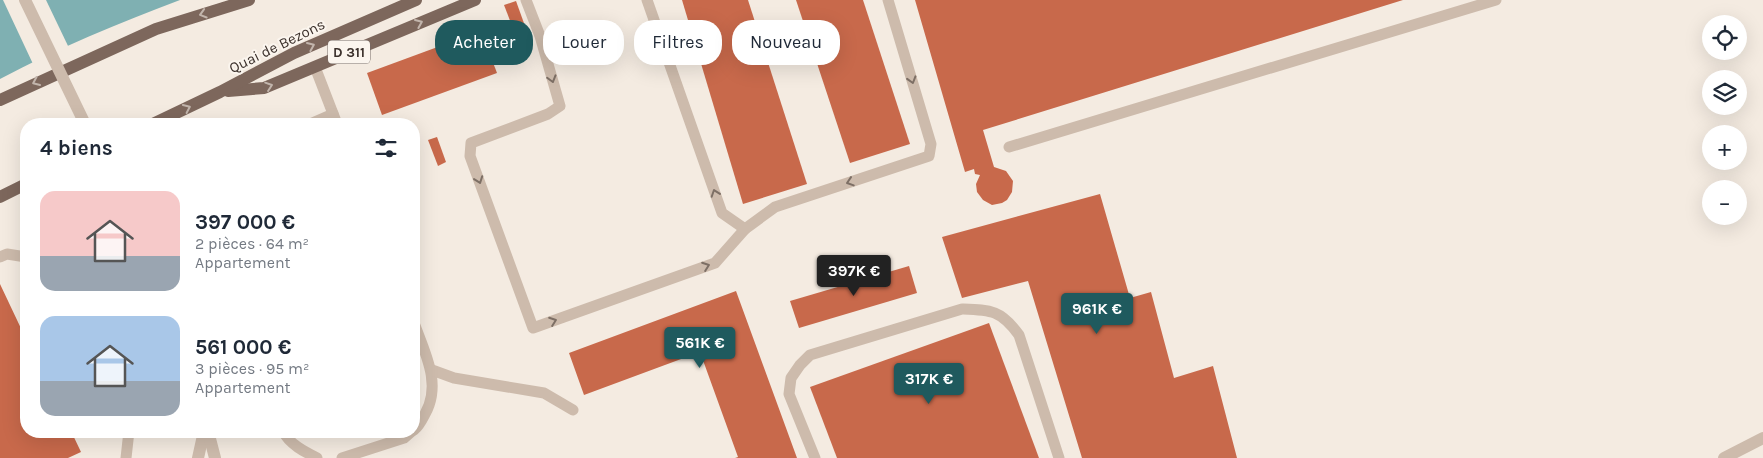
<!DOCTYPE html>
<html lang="fr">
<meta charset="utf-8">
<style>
body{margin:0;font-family:Karla,sans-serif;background:#f6f6f7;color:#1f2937;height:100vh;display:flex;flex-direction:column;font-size:19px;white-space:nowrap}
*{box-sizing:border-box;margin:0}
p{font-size:16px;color:#747a83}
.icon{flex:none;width:28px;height:28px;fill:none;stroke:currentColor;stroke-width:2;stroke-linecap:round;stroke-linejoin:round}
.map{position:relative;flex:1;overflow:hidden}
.details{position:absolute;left:20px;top:118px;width:400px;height:320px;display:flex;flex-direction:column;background:#fff;border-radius:20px;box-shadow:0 5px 20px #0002}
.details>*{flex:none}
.top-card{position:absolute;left:435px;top:20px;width:475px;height:45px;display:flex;gap:10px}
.fabs{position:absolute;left:1702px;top:15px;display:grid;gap:10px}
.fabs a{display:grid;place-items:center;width:45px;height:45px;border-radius:50%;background:#fff;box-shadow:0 5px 20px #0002;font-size:25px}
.price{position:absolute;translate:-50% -42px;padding:0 11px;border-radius:5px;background:#1f5a5e;color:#fff;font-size:16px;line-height:32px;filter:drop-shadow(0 1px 2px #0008)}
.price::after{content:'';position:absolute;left:50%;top:30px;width:15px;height:11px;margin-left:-8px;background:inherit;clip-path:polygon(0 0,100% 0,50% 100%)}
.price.active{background:#222;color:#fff}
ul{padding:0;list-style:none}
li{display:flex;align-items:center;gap:15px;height:125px;padding:0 20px}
li span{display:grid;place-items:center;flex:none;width:140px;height:100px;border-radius:15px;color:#555}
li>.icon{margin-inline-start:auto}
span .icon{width:60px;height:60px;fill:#fffc;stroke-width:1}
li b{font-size:21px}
h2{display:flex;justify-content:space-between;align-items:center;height:60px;padding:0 20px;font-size:21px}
.chip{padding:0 18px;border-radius:20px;background:#fff;box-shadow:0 5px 20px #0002;font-size:18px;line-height:45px}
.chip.active{background:#1f5a5e;color:#fff}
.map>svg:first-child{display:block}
</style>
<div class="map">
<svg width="1763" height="458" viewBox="0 0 1763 458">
<rect width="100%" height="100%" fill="#f4ebe1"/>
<path fill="#7fb0b2" d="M0 0H180C119 23 58 48 0 79Z"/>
<polygon fill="#f4ebe1" points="3,0 46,0 69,48 33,64"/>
<g fill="#c8694b">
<polygon points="682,0 748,0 807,184 743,204"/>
<polygon points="796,0 863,0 910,144 850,163"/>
<polygon points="915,0 1403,0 983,130 994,167 1006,171 1013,181 1012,192 1007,200 1002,203 992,205 983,200 977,192 976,184 980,175 975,174 974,169 965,172"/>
<polygon points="516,1 525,26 514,31 504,5"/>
<polygon points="481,31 497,73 382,115 367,73"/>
<polygon points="437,137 446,162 438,166 428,140"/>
<polygon points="1100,194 1130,298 1151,292 1174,378 1213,366 1237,458 1082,458 1028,281 962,298 942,237"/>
<polygon points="909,266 917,293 799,328 790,301"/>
<polygon points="0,284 26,339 26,431 71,431 81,452 68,458 0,458"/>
<polygon points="736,291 797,458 735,458 738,457 700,352 584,395 569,353"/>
<polygon points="989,323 1039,458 837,458 810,387"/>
</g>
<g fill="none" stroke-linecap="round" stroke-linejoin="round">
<g stroke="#cdbbac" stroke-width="11">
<polyline points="526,0 540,36 560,106 548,114 471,143 470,156 533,328 715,263 745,229 775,207 929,156 931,144 888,0"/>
<polyline points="647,0 722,213 745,229"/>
<polyline points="315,67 337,124"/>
<polyline points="310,124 333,114"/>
<polyline points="1009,147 1496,0"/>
<polyline points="0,257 7,254 26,257"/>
<path d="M414 323C425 353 442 384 425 414 422 420 419 426 414 430"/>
<polyline points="432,370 454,378 544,393 573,410"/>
<path d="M283 431C289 444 305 452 317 458"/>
<polyline points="126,458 129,431"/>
<polyline points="342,458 404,438 412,431"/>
<path d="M815 458 789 394 791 378 800 365 810 355 962 309C991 310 1001 310 1019 335L1059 458"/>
</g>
<g stroke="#cdbbac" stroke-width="12">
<polyline points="198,458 204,431"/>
<polyline points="1724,458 1763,438"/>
</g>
<polyline stroke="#cdbbac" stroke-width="12" points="208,431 215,458"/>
<g stroke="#7d675c" stroke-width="12">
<polyline points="228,91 264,88 475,0"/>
<polyline points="0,100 156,29 249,0"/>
<polyline points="153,124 220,92 294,53 416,0"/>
<polyline points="0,197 26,184"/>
</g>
<polyline stroke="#cdbbac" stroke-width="12" points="25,0 85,124"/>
</g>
<defs><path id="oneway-chevron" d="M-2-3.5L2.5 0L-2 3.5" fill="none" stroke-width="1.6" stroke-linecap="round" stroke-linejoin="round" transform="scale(1.25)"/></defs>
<g stroke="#c2b5ac">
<use href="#oneway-chevron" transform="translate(203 14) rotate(163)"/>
<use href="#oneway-chevron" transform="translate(419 23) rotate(-23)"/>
<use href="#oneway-chevron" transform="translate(311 46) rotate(-23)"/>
<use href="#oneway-chevron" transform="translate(36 82) rotate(156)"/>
<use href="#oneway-chevron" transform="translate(269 86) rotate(-19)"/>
<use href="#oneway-chevron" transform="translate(187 108) rotate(-25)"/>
</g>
<g stroke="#7d6f65">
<use href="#oneway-chevron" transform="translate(552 79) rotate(74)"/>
<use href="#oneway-chevron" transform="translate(912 80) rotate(73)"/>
<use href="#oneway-chevron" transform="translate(479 180) rotate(70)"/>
<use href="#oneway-chevron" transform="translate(850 182) rotate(162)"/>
<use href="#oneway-chevron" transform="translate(715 193) rotate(-109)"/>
<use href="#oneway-chevron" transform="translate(706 266) rotate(-20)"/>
<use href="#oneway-chevron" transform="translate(553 321) rotate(-20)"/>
</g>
<g text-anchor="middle" stroke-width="4" stroke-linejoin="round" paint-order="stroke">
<rect fill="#fbf5ee" stroke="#756b66" stroke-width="1" x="328" y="40.5" width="42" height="23" rx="4"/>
<g font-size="14" font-weight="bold" fill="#3b302b">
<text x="349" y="57">D 311</text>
</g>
<g font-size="15" fill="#3b302b" stroke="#fbf5ee">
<text transform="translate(277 46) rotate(-26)" y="5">Quai de Bezons</text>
</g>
</g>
</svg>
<div class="fabs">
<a><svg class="icon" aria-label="locate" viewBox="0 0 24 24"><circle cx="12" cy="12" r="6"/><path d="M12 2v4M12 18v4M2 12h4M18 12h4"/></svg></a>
<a><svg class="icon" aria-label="layers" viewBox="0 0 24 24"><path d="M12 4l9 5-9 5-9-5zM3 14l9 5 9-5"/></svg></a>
<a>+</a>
<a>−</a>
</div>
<b class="price active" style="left:854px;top:297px">397K €</b>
<b class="price" style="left:1097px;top:335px">961K €</b>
<b class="price" style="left:700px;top:369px">561K €</b>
<b class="price" style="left:929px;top:405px">317K €</b>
<div class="top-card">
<a class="chip active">Acheter</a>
<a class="chip">Louer</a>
<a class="chip">Filtres</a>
<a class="chip">Nouveau</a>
</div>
<section class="details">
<h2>4 biens<svg class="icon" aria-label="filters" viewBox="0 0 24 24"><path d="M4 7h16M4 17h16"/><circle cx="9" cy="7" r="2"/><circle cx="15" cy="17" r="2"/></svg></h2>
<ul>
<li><span style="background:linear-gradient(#f6c9c9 65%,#9aa5b1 0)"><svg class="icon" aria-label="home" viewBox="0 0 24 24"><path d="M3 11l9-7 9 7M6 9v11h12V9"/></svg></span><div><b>397 000 €</b><p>2 pièces · 64 m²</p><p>Appartement</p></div></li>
<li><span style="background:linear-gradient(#a9c7e8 65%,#9aa5b1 0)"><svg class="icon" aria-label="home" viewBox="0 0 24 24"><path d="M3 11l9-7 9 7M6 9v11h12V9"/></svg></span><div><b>561 000 €</b><p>3 pièces · 95 m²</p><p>Appartement</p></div></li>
</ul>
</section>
</div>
